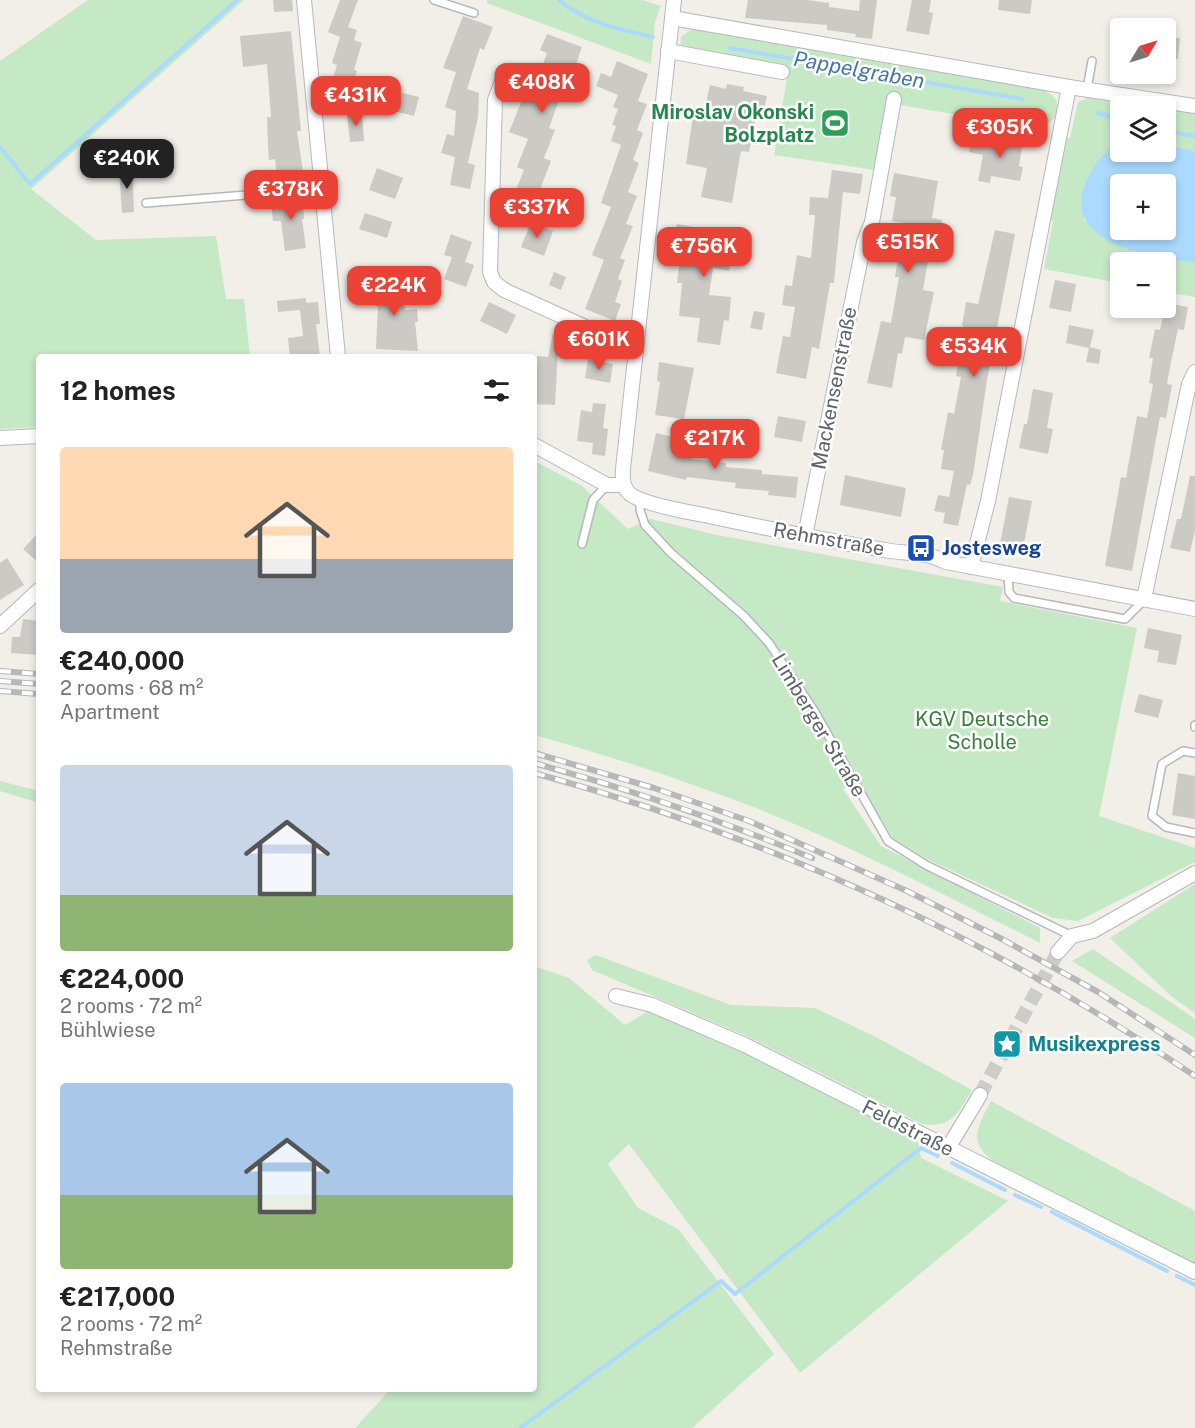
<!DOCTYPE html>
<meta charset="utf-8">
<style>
body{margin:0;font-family:"Public Sans",sans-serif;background:#f6f6f6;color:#222;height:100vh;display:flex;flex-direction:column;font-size:22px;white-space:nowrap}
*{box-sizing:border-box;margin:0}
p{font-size:20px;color:#767676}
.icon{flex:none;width:33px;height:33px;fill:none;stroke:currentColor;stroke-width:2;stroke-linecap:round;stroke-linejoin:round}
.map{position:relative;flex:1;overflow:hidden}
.panel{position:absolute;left:36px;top:354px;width:501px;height:1038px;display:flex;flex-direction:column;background:#fff;border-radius:6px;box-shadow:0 3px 9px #0003}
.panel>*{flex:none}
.needle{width:39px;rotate:52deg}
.tools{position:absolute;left:1110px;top:18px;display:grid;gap:12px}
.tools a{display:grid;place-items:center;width:66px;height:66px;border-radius:6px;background:#fff;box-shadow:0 3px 9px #0003;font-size:30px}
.price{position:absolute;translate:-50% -51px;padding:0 14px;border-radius:12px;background:#ea4335;color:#fff;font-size:20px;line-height:39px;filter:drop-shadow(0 2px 3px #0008)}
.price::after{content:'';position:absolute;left:50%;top:36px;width:18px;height:14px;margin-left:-9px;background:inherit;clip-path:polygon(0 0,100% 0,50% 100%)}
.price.on{background:#222;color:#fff}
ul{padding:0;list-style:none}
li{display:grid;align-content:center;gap:12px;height:318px;padding:0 24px}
li span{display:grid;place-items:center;height:186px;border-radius:6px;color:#555}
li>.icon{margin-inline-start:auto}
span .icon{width:108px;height:108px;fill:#fffc;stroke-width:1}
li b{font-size:26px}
h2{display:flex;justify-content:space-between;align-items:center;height:72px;padding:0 24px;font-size:26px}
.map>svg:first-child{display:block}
</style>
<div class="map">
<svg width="1195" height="1428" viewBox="0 0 1195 1428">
<rect width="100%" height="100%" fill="#f1efe8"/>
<g fill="#c5e8c5">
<polygon points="88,0 244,0 31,189 96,240 216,236 226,299 244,299 250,357 39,357 39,427 0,429 0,61"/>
<polygon points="487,0 642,0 661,6 655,22 651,64 487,3"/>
<path d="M695 27 1047 88V92C1058 98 1058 104 1057 116L1042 129 888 103 875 170 774 155 787 78 781 68 680 50 681 37Z"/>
<path d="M1089 94 1162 106H1120V144L1117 145C1092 174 1077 179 1085 221L1154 256 1195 262V297L1166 292V262H1120V283L1044 269 1053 221 1049 219 1065 138H1070L1078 102 1088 98Z"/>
<polygon points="1166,107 1195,112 1195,151 1166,145"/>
<path d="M534 461 582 486 628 529 651 519 717 535 1003 587 1000 601 1137 628 1099 816 1195 848V862L1078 921 1053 918 927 859 893 838 859 781 843 789 881 846 1040 928V943C945 895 850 845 751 806 680 779 607 755 534 735Z"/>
<polygon points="0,781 39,791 39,803 0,791"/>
<polygon points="1195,884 1195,1013 1171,996 1110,938"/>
<polygon points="1093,949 1195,1019 1195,1038 1072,961"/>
<path d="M596 955 731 1005 815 1008 876 1037 972 1090C957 1114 953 1128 922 1124L751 1038 592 970 587 960Z"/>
<polygon points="534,966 569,978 625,1025 650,1010 744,1050 918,1141 921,1158 1008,1201 800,1373 629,1144 608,1164 638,1208 678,1229 774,1354 692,1428 355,1428 391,1389 534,1389"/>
<path d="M991 1101 1195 1211V1264L993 1161C967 1141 978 1126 991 1101Z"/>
</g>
<path fill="#aadaff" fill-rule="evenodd" d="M1120 144V152H1166V145L1195 151V262C1151 259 1053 242 1089 176 1096 162 1105 149 1120 144ZM1120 184H1166V230H1120Z"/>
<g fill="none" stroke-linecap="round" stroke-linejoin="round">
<g stroke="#aadaff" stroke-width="4">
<path d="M559 0C586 23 619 29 653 37"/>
<polyline points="730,48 1022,99"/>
<polyline points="1098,113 1120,120"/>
<polyline points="1166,131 1195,136"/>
<polyline points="0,147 30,184 237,0"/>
<polyline points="952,1163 1005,1190"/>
<polyline points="1015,1195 1041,1207"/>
<polyline points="1052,1212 1167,1271"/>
<polyline points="1177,1276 1195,1285"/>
<polyline points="520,1428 721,1281 735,1294 921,1148 938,1156"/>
</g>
</g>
<g fill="#cccac5">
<polygon points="273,0 292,0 293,11 274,12"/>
<polygon points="340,0 358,0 348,27 357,30 354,40 362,43 354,70 357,71 352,86 333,79 337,65 332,63 340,37 328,32"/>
<polygon points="748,0 807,0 829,3 829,7 859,11 860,0 877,0 872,39 855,37 856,34 827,30 827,25 745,18"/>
<polygon points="912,0 931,0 929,12 933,13 929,35 906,31"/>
<polygon points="999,0 1032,0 1030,14 998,10"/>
<polygon points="463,16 493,27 484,50 480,48 467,89 479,93 478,117 468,163 475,165 470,189 450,185 455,157 441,153 447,134 454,136 456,111 445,107 456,72 443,68"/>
<polygon points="291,31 301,131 297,131 305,185 279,187 275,159 269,160 268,146 267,117 271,117 267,64 243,67 240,36"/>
<polygon points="547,34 582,47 567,90 563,89 549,128 555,130 544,158 551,161 534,205 513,197 524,170 517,167 528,139 509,132 527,88 533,90 547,53 540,50"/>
<polygon points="1166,37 1180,38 1178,59 1166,58"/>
<polygon points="617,61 648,74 638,101 647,104 637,130 643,133 633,160 639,163 628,192 637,196 626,224 633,226 620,258 625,260 618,279 622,281 615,302 621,304 615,321 585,309 604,260 592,255 611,207 601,203 621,145 611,141 616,126 612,125 618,109 613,107 618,95 596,86 601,73 611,77"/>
<polygon points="727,84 744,87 743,91 767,96 762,119 756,117 749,152 741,151 732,203 701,197 707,168 686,164 693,115 703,117 710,85 726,89"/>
<polygon points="399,92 419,97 414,116 394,111"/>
<polygon points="362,113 364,141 350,142 347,114"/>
<polygon points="1011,133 1024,135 1019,166 1023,167 1020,181 991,176 990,183 978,181 983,155 969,152 971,141 1009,147"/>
<polygon points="119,168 132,168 134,212 122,213"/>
<polygon points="377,168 403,178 395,199 369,190"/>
<polygon points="832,170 863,174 860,194 843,192 834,283 830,283 819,349 812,347 806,379 776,373 783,336 790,337 795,307 782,305 785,285 792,286 797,255 811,258 815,215 809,215 810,197 828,198"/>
<polygon points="894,173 938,181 932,218 942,220 938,244 931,242 923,290 934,292 924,340 905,337 902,354 898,353 892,388 867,383 881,321 891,323 899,277 895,277 904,223 892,221 896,197 890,196"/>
<polygon points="306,196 307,204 303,204 304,219 302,219 306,248 285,251 281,221 273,221 271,200"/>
<polygon points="365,213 392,222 387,238 359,229"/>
<polygon points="531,222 553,231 544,256 521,247"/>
<polygon points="677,224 736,234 729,271 713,268 709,295 731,297 729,321 724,320 720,345 697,342 700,318 679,316 682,283 677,283 681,250 672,248"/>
<polygon points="995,230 1015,234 987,380 973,475 970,485 967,484 958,526 943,523 945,513 934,511 938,495 949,497 954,471 941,469 944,450 941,450 948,412 954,414 961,377 956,376 964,327 962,326 966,302 978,304"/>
<polygon points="451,234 472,242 465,262 474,265 466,287 444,279 452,257 444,255"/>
<polygon points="392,271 393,280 397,279 399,299 403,298 405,310 417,309 418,322 415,322 418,351 376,349 378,306 376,306 374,281 381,281 380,272"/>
<polygon points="554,272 566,277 561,290 549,285"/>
<polygon points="1055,280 1076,284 1071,312 1049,308"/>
<polygon points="306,298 306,303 318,302 320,324 316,324 320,357 290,357 288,338 303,336 300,310 278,312 277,301"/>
<polygon points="489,302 516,315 507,334 480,321"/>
<polygon points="1166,303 1188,307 1184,330 1178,329 1171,362 1167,384 1172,385 1166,418 1160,417 1132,571 1105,566 1121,477 1126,478 1137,416 1147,418 1153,384 1149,383 1153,358 1149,358 1155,329 1160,330"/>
<polygon points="754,311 765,313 762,330 750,328"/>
<polygon points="1069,325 1094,330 1090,347 1101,350 1099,364 1086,362 1089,348 1066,343"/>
<polygon points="553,333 589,339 588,351 558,349 555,405 534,404 537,356 548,357"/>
<polygon points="588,359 613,364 610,383 585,378"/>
<polygon points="659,362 694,368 684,419 655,415 660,382 657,381"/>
<polygon points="1033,389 1053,393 1047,428 1053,429 1048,454 1019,448 1024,424 1027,424"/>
<polygon points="593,403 606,404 603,428 608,429 605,456 592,454 593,443 577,441 581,410 592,412"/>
<polygon points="778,416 806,421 802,442 774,437"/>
<polygon points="656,433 681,439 678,452 692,455 691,459 726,463 726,467 762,470 762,474 798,477 796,498 768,495 769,491 735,488 736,483 687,477 686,480 648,471"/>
<polygon points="845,475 906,488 901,517 840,505"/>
<polygon points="1190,476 1195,476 1195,530 1190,552 1170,548 1177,519 1181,519"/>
<polygon points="1009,497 1032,501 1023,549 1000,544"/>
<polygon points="39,532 39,563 23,549"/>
<polygon points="7,558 24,585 0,600 0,563"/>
<polygon points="23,619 39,621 39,655 11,653 12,637 20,637"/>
<polygon points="1148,628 1182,635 1176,665 1157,662 1159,651 1144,648"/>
<polygon points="1139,694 1163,700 1158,718 1134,712"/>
<polygon points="1178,773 1195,776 1195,819 1172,815"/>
</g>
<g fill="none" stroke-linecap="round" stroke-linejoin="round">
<polyline stroke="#ccccc8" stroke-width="14" stroke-dasharray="14 7" stroke-linecap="butt" points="980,1095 1058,952"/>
<g stroke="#b5b8bc" stroke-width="10">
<g id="lane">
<polyline points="434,0 474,13"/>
<polyline points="1087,89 1092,61"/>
<polyline points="146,203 322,189"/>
<polyline points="640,500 640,510 645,525 671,553 744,616 769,643 815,712 888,841 926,865 1072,936"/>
<polyline points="582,544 593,500 607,485"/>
<polyline points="1008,574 1009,592 1014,598 1125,619 1144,600"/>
<polyline points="1195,727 1195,725"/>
<polyline points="1195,753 1183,751 1162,764 1152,816 1166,827 1195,833"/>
</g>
</g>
<g stroke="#b5b8bc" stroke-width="16">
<g id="street">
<polyline points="304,0 338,357"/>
<path d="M674 0 623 469C622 479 623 488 630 494 642 504 688 512 704 515 764 528 824 540 884 550 905 554 926 551 946 562L1195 609"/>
<polyline points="672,18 1069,87 1195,106"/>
<polyline points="668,51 782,72"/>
<polyline points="506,71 495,100 490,272 494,282 504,290 625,345 636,347"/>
<polyline points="0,438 39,436"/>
<polyline points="534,445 607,485 623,485"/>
<polyline points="805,536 864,242 872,222 894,99"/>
<polyline points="971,567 988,501 1069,87"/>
<polyline points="1144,599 1189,384 1195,372"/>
<polyline points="0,626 39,590"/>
<polyline points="1058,952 1072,936 1093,931 1195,873"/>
<polyline points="616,996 652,1005 745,1045 1195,1272"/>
<polyline points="948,1148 980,1095"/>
</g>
</g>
<use href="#lane" stroke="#fff" stroke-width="7"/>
<use href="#street" stroke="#fff" stroke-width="14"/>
<g stroke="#b6b7b8" stroke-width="6">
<g id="rail">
<polyline points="0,671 39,674"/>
<polyline points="0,681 39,684"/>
<polyline points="0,691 39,694"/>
<polyline points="534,753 654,788 749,821 907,891 1000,938 1098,992 1195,1055"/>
<path d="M534 763C629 789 721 820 812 858"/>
<path d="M534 773C769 837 993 939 1195 1076"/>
</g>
</g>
<use href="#rail" stroke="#fff" stroke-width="4" stroke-dasharray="11" stroke-linecap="butt"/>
</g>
<defs>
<g id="stadium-square" transform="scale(1.5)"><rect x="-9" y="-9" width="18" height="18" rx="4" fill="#2e9e5b" stroke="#fff"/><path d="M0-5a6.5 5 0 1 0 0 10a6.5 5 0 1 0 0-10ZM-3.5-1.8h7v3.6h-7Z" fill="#fff"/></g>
<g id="bus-square" transform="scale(1.5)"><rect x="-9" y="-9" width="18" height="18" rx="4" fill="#1a4fb4" stroke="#fff"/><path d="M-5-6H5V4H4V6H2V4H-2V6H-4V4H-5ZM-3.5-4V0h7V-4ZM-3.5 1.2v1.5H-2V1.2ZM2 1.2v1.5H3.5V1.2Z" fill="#fff"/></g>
<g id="sight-square" transform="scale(1.5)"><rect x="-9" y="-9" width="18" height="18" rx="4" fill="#0f9aa8" stroke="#fff"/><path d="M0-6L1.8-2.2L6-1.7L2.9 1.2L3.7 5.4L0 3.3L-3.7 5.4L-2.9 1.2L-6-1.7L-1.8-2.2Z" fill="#fff"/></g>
</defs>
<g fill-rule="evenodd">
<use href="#stadium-square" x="835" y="123"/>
<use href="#bus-square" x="921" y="548"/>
<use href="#sight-square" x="1007" y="1044"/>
</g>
<g text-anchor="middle" stroke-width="5" stroke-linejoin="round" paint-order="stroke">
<g font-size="20" font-weight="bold" fill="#27864d" stroke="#fff" text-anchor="end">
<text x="814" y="119">Miroslav Okonski<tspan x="814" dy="23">Bolzplatz</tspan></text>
</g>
<g font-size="20" fill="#5f6368" stroke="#fff">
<text transform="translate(834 388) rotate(-79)" y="7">Mackensenstraße</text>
<text transform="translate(829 539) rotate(10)" y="7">Rehmstraße</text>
<text transform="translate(819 725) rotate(59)" y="7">Limberger Straße</text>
<text transform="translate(908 1128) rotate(27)" y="7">Feldstraße</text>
</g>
<g font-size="20" font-weight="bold" fill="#164399" stroke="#fff" text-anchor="start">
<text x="942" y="555">Jostesweg</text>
</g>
<g font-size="20" fill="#348238" stroke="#fff">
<text x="982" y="726">KGV Deutsche<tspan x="982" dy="23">Scholle</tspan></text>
</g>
<g font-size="20" font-weight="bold" fill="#0d838f" stroke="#fff" text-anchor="start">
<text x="1028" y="1051">Musikexpress</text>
</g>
<g font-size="21" font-style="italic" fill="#4174aa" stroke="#fff">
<text transform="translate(859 70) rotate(10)" y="7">Pappelgraben</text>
</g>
</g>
</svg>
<div class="tools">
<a><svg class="needle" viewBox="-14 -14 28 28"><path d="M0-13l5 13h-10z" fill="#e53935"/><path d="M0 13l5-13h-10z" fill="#767676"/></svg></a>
<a><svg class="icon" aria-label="layers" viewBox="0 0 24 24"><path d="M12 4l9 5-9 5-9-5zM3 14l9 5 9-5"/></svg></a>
<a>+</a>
<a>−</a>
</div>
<b class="price" style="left:542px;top:114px">€408K</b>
<b class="price" style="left:356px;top:127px">€431K</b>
<b class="price" style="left:1000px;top:159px">€305K</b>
<b class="price on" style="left:127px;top:190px">€240K</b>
<b class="price" style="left:291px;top:221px">€378K</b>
<b class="price" style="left:537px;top:239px">€337K</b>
<b class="price" style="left:908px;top:274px">€515K</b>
<b class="price" style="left:704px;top:278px">€756K</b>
<b class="price" style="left:394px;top:317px">€224K</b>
<b class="price" style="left:599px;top:371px">€601K</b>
<b class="price" style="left:974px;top:378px">€534K</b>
<b class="price" style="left:715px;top:470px">€217K</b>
<section class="panel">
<h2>12 homes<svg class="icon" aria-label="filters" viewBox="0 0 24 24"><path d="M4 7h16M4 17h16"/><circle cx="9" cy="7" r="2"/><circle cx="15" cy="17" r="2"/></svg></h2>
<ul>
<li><span style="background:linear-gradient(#ffd9b3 60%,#9aa5b1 0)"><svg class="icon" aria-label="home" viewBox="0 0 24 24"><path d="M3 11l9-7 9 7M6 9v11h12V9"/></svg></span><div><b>€240,000</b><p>2 rooms · 68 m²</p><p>Apartment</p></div></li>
<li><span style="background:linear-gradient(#c9d6e8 70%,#8fb573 0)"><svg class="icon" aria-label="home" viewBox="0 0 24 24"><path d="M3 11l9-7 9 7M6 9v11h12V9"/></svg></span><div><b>€224,000</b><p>2 rooms · 72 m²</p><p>Bühlwiese</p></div></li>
<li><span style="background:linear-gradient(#a9c7e8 60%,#8fb573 0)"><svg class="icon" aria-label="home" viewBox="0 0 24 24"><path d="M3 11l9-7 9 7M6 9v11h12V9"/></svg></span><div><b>€217,000</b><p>2 rooms · 72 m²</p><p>Rehmstraße</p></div></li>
</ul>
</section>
</div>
